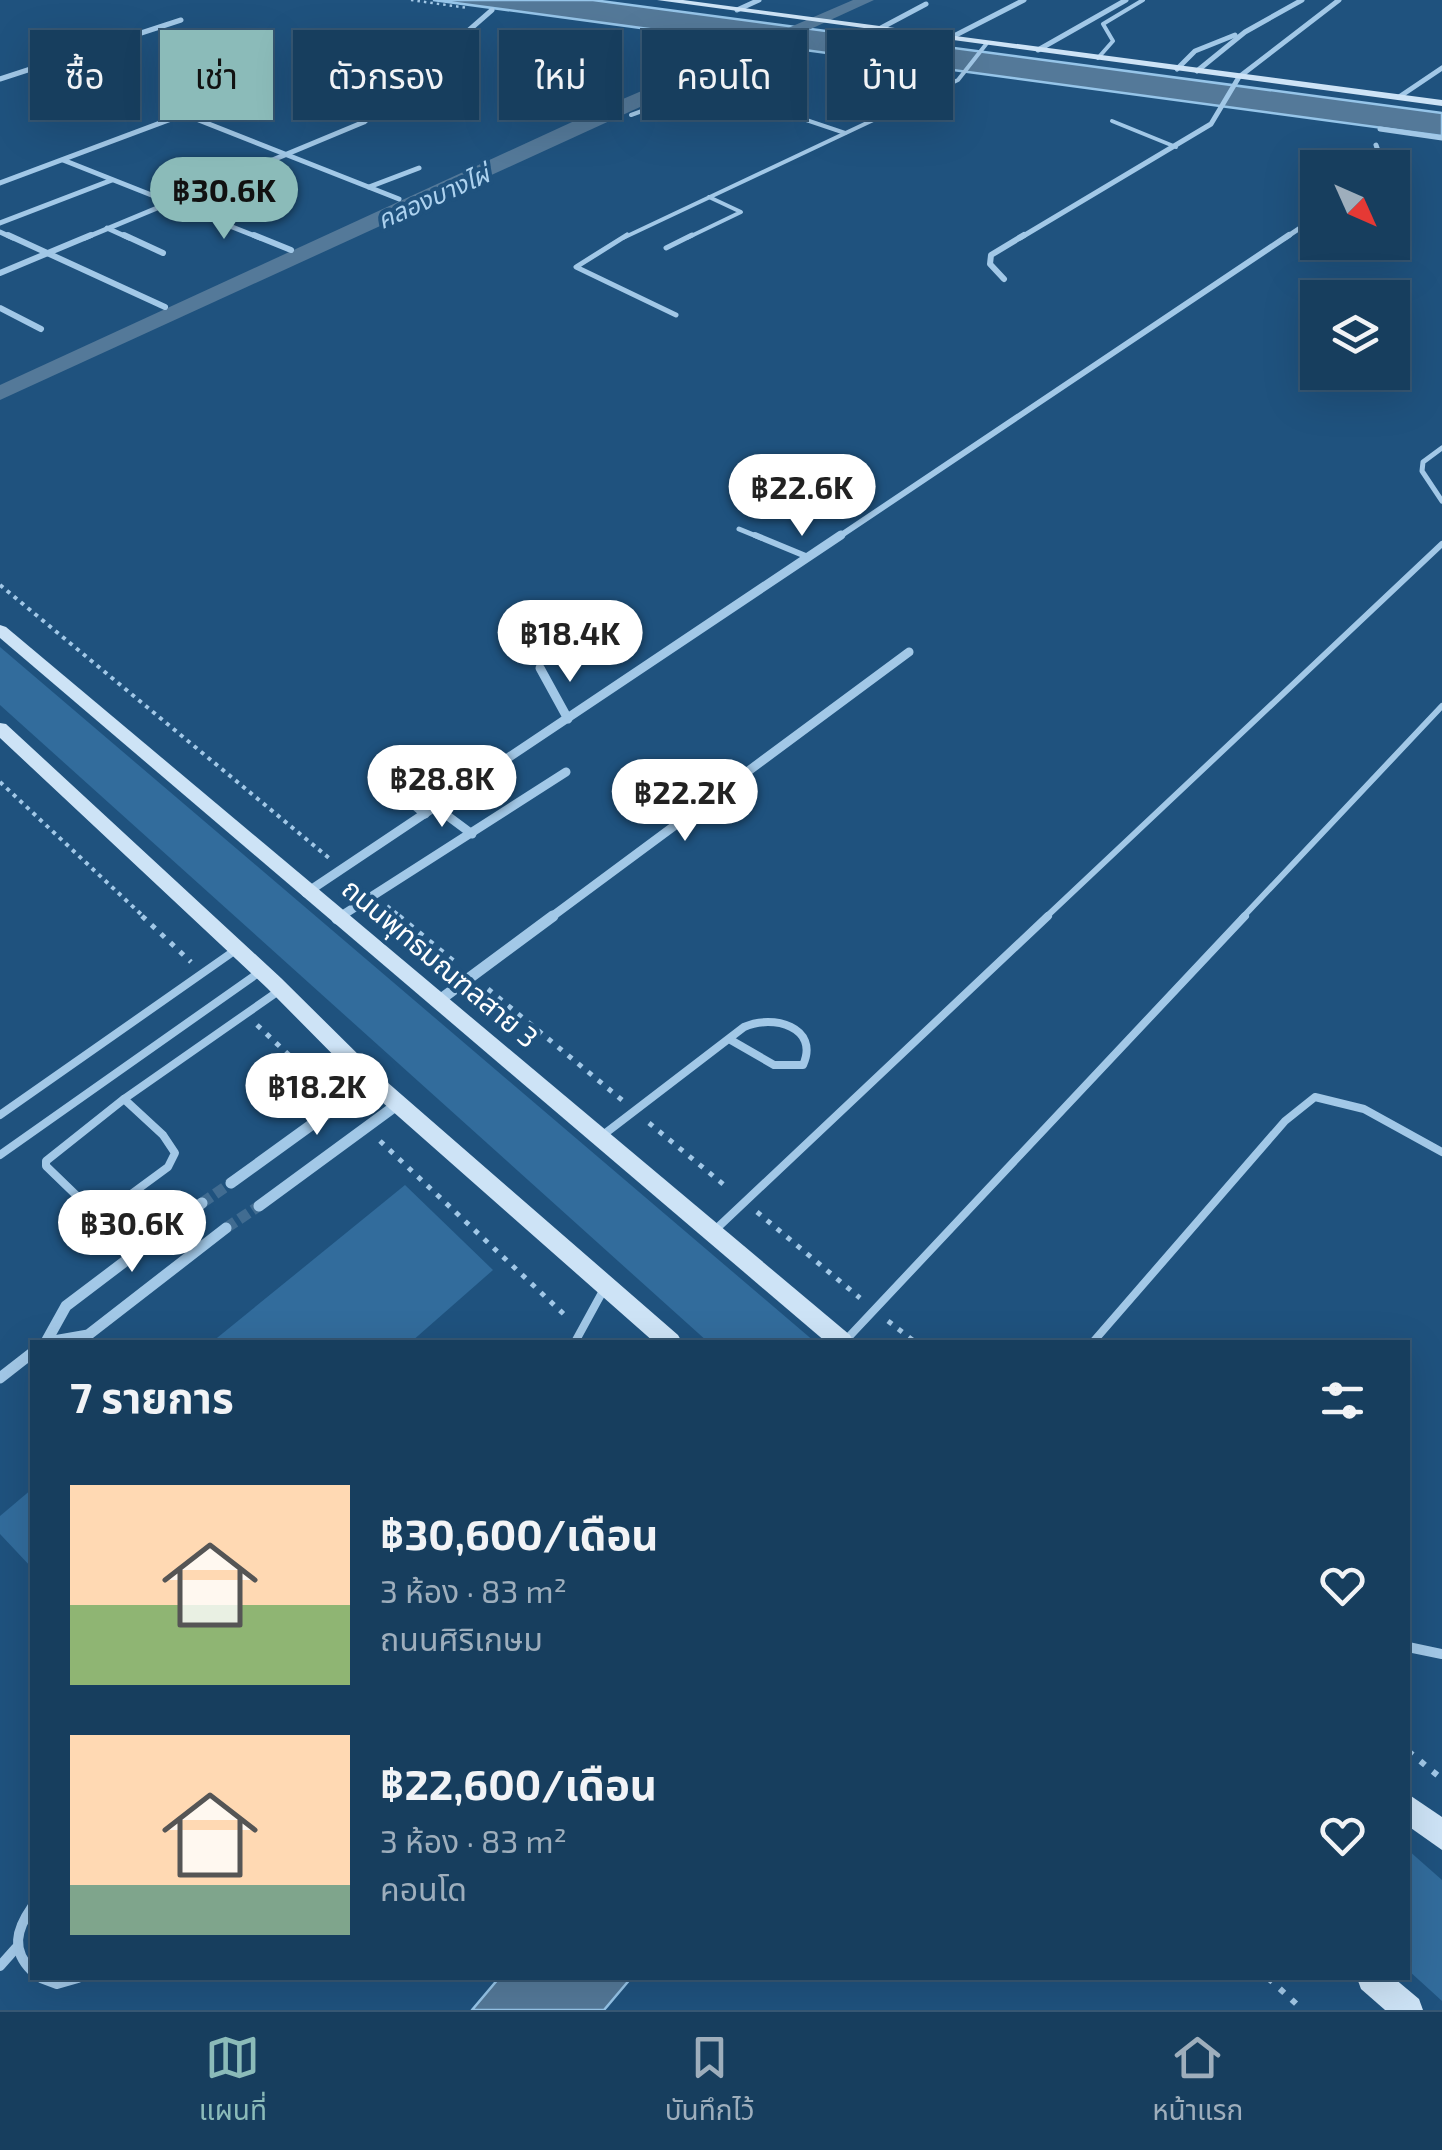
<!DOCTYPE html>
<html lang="th">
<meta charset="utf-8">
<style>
body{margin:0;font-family:"Exo 2","Noto Sans Thai",sans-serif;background:#204564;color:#f1f3f6;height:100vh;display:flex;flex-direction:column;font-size:38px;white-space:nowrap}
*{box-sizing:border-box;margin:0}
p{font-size:32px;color:#9eaebc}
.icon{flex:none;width:55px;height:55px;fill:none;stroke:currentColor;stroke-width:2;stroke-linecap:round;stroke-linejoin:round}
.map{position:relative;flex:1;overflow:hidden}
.side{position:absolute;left:30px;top:1340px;width:1380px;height:640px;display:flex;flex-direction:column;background:#173e5e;border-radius:0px;box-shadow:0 10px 40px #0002,0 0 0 2px #365773}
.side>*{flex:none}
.guide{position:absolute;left:30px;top:30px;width:1382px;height:90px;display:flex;gap:20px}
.needle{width:65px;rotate:135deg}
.tools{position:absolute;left:1300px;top:150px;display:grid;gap:20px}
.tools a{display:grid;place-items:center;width:110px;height:110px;border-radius:0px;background:#173e5e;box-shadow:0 10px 40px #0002,0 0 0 2px #365773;font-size:50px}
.price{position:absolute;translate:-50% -85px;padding:0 22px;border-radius:35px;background:#fff;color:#222;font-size:32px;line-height:65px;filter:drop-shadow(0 2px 5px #0008)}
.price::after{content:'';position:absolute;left:50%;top:60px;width:30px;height:22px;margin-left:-15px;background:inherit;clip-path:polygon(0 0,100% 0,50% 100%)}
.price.on{background:#8bbbb9;color:#111}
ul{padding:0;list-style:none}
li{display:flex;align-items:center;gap:30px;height:250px;padding:0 40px}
li span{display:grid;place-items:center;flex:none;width:280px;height:200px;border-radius:0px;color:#555}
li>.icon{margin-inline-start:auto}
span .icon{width:120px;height:120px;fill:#fffc;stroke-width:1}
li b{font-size:42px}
h2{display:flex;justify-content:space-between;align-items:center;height:120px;padding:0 40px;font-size:42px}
.tag{padding:0 35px;border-radius:0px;background:#173e5e;box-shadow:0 10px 40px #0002,0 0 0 2px #365773;font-size:35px;line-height:90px}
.tag.on{background:#8bbbb9;color:#111}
.dock{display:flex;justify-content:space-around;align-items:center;height:140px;border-top:2px solid #365773;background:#173e5e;font-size:28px;color:#9eaebc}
.dock a{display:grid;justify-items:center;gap:5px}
.dock .on{color:#8bbbb9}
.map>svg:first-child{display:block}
</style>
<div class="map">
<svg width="1442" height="2010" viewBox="0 0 1442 2010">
<rect width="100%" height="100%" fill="#1f527e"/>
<g fill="#326c9c">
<polygon points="0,647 815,1342 708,1342 0,705"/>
<polygon points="405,1185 493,1270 411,1342 212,1342"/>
<polygon points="32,1489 32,1568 0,1534 0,1516"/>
<polygon points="1408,1850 1442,1880 1442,2001 1408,1970"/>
</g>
<g fill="#547999" stroke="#96c5e9" stroke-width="2.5">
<polygon points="433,0 593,0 1442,113 1442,136"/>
<polygon points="499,1978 631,1978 604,2010 472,2010"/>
</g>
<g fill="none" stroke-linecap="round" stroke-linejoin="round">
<polygon fill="#547999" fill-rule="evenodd" points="853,0 874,0 0,400 0,385 609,105"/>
<g stroke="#416c91" stroke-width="11" stroke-dasharray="11 5" stroke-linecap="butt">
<polyline points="202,1203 231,1183"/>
<polyline points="226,1228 259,1206"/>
</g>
<polyline stroke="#a2c8e7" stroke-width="2.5" stroke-dasharray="2.5 4" stroke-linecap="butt" points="411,0 468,8"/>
<g stroke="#a2c8e7" stroke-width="4" stroke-dasharray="4 5" stroke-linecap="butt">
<polyline points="0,585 329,858"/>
<polyline points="0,782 145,918"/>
<polyline points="387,906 402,918"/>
</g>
<g stroke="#a2c8e7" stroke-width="5" stroke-dasharray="5 8" stroke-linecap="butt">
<polyline points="142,916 191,962"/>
<polyline points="399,916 456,963"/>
<polyline points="488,989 622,1100"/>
<polyline points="257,1025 325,1089"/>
<polyline points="649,1123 729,1189"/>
<polyline points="380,1141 569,1319"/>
<polyline points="757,1212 860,1298"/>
<polyline points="888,1321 915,1342"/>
</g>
<g stroke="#a2c8e7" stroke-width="6" stroke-dasharray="6 10" stroke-linecap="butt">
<polyline points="1408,1751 1442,1779"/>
<polyline points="1268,1978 1303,2010"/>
</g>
<g stroke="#a2c8e7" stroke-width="4">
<polyline points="1098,58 1113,41 1103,24 1143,0"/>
<polyline points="631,115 708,87 845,133"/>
<polyline points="1112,121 1176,147"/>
<polyline points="623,238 958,80 987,43"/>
<polyline points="687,238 741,212 709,197"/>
</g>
<g stroke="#a2c8e7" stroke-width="5">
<polyline points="627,235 576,267 676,315"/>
<polyline points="666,248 692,235"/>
<polyline points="1442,448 1423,462 1422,471 1442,501"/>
<polyline points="739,529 761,538"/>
</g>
<g stroke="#a2c8e7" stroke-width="6">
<polyline points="755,535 808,557"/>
<polyline points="1045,918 1442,544"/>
<polyline points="1242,918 1442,706"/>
</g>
<g stroke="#a2c8e7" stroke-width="8">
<polyline points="124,1099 280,990"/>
<polyline points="0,1115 237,949"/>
<path d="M603 1135 744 1027C773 1014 820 1027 803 1065H774L729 1039"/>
<polyline points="0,1155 261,971"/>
<polyline points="100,1217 168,1167 175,1153 163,1135 124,1099 46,1161 46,1166 136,1253"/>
<polyline points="715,1230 1048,916"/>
<polyline points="575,1342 604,1289"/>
<polyline points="844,1342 1245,916"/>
<polyline points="1093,1342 1285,1121 1315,1097 1364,1109 1442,1152"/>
</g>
<g stroke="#a2c8e7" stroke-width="10">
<polyline points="1408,1647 1442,1654"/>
<path d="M32 1907C16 1930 11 1950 32 1971"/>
<polyline points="0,1966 16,1948"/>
<polyline points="41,1978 57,1984 78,1978"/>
</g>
<g stroke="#a2c8e7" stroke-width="5">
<polyline points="737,10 759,0"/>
<polyline points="879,29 926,4"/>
<polyline points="950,38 1024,0"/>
<polyline points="1038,50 1126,0"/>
<polyline points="1177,69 1195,51 1235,35"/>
<polyline points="1197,71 1245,32 1302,0"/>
<polyline points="0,79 181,20"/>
<polyline points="1399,97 1442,68"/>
<polyline points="186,115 399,199"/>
<polyline points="1380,129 1442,138"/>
<polyline points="1376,145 1384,168"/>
<polyline points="63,160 260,238"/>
<polyline points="192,161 231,176"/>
<polyline points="0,183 262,85"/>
<polyline points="369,187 419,168"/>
<polyline points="0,223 112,180"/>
<polyline points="107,228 129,238"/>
<polyline points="0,232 13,238"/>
<polyline points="85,238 364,122 492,10"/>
<polyline points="1020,238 1211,124 1239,77 1339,0"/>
<polyline points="1285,238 1318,216"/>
</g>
<g stroke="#a2c8e7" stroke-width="6">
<polyline points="8,235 165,307"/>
<polyline points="124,235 163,253"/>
<polyline points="254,235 291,250"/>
<polyline points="0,273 91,235"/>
<polyline points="1004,279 990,264 991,255 1024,235"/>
<polyline points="0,308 41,329"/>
<polyline points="837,538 1289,235"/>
</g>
<g stroke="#a2c8e7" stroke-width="9">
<polyline points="540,668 568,719"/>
<polyline points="416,754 387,782 425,814"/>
<polyline points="437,808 472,834"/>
<polyline points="306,893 841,535"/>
<polyline points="338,918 566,772"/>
<polyline points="550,918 909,652"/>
</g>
<g stroke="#a2c8e7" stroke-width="11">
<polyline points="337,919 342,916"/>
<polyline points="437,1002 553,916"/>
<polyline points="231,1183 372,1081"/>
<polyline points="259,1206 398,1104"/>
<polyline points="46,1342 66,1306 202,1203"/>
<polyline points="48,1342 88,1335 226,1228"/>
<polyline points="0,1378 32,1353"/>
</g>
<g fill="#cde3f6" fill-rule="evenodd">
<polygon points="657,0 683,0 1442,100 1442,106"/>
<polygon points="0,625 6,627 850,1335 854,1342 826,1342 0,638"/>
<polygon points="0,723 6,724 281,978 379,1075 678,1335 682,1342 654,1342 365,1087 267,988 0,738"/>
<polygon points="1408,1794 1442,1817 1442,1850 1408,1826"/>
<polygon points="1357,1978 1394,1978 1419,1999 1423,2010 1385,2010 1361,1989"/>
</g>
</g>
<g text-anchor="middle" stroke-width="8" stroke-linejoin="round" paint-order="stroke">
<g font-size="25" font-style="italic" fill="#add2ef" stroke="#1f527e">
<text transform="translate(433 197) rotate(-24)" y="9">คลองบางไผ่</text>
</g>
<g font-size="28" fill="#fff" stroke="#1f527e">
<text transform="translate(440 963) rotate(40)" y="10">ถนนพุทธมณฑลสาย 3</text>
</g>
</g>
</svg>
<div class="tools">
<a><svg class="needle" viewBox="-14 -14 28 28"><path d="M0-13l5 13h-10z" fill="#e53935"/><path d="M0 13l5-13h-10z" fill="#9eaebc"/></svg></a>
<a><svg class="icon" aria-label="layers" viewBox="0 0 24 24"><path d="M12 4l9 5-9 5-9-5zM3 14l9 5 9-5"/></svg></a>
</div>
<b class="price on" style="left:224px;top:242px">฿30.6K</b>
<b class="price" style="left:802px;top:539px">฿22.6K</b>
<b class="price" style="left:570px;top:685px">฿18.4K</b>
<b class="price" style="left:442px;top:830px">฿28.8K</b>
<b class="price" style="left:685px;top:844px">฿22.2K</b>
<b class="price" style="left:317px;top:1138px">฿18.2K</b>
<b class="price" style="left:132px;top:1275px">฿30.6K</b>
<div class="guide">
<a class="tag">ซื้อ</a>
<a class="tag on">เช่า</a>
<a class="tag">ตัวกรอง</a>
<a class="tag">ใหม่</a>
<a class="tag">คอนโด</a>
<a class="tag">บ้าน</a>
</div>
<section class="side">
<h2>7 รายการ<svg class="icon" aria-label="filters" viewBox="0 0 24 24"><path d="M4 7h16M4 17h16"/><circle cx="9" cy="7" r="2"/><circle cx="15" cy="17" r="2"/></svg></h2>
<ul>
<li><span style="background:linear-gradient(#ffd9b3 60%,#8fb573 0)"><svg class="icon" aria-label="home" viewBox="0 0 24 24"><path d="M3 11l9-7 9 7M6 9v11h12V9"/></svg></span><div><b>฿30,600/เดือน</b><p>3 ห้อง · 83 m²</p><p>ถนนศิริเกษม</p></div><svg class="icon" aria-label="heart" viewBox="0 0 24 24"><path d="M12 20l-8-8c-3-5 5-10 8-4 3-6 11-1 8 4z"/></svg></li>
<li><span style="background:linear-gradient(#ffd9b3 75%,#7fa58c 0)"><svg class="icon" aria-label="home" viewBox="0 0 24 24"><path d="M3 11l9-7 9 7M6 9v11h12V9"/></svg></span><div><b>฿22,600/เดือน</b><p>3 ห้อง · 83 m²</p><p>คอนโด</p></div><svg class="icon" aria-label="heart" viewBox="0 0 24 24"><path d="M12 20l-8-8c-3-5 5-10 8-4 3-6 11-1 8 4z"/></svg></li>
</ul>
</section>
</div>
<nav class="dock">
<a class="on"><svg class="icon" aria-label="map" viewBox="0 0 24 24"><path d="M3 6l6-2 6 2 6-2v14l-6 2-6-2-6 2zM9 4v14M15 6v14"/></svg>แผนที่</a>
<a><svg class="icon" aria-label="saved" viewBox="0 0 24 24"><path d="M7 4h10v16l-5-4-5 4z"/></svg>บันทึกไว้</a>
<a><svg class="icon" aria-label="home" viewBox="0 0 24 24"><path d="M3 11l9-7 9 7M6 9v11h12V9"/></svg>หน้าแรก</a>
</nav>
